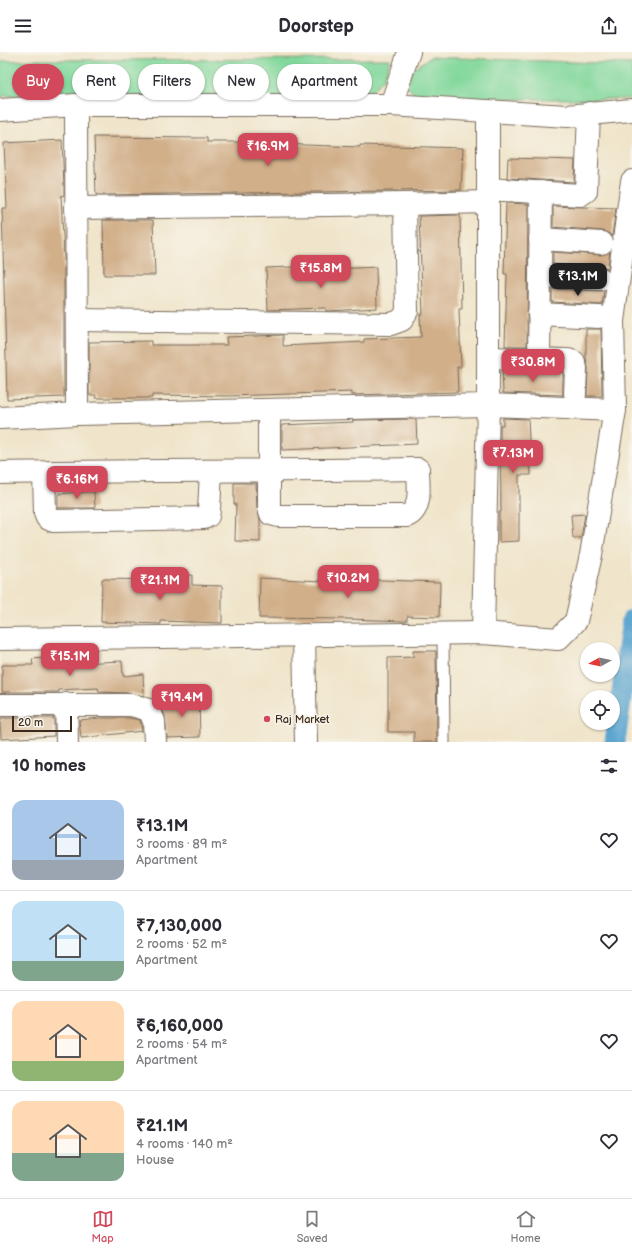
<!DOCTYPE html>
<meta charset="utf-8">
<style>
body{margin:0;font-family:"Balsamiq Sans",sans-serif;background:#f2f2f3;color:#2b2b33;height:100vh;display:flex;flex-direction:column;font-size:15px;white-space:nowrap}
*{box-sizing:border-box;margin:0}
p{font-size:13px;color:#7c7c81}
.icon{flex:none;width:22px;height:22px;fill:none;stroke:currentColor;stroke-width:2;stroke-linecap:round;stroke-linejoin:round}
.map{position:relative;height:690px;overflow:hidden}
.side{display:flex;flex-direction:column;background:#fff;flex:1}
.side>*{flex:none}
.hud{position:absolute;left:12px;top:12px;width:400px;height:36px;display:flex;gap:8px}
.needle{width:26px;rotate:262deg}
.buttons{position:absolute;left:580px;top:590px;display:grid;gap:8px}
.buttons a{display:grid;place-items:center;width:40px;height:40px;border-radius:50%;background:#fff;box-shadow:0 1px 3px #0004;font-size:20px}
.scale{position:absolute;left:12px;bottom:10px;width:60px;box-sizing:border-box;padding-left:4px;border:2px solid #3b2a1e;border-top:0;font-size:11px;line-height:14px;white-space:nowrap;color:#3b2a1e;-webkit-text-stroke:3px #f7f3e8;paint-order:stroke}
.price{position:absolute;translate:-50% -34px;padding:0 9px;border-radius:8px;background:#d1495b;color:#fff;font-size:13px;line-height:26px;filter:drop-shadow(0 1px 2px #0008)}
.price::after{content:'';position:absolute;left:50%;top:24px;width:12px;height:9px;margin-left:-6px;background:inherit;clip-path:polygon(0 0,100% 0,50% 100%)}
.price.selected{background:#222;color:#fff}
ul{padding:0;list-style:none}
li{display:flex;align-items:center;gap:12px;height:100px;padding:0 12px}
li+li{border-top:1px solid #e1e1e2}
li span{display:grid;place-items:center;flex:none;width:112px;height:80px;border-radius:12px;color:#555}
li>.icon{margin-inline-start:auto}
span .icon{width:48px;height:48px;fill:#fffc;stroke-width:1}
li b{font-size:17px}
h2{display:flex;justify-content:space-between;align-items:center;height:48px;padding:0 12px;font-size:17px}
.tag{padding:0 14px;border-radius:18px;background:#fff;box-shadow:0 1px 3px #0004;font-size:14px;line-height:36px}
.tag.selected{background:#d1495b;color:#fff}
header{display:flex;justify-content:space-between;align-items:center;height:52px;padding:0 12px;background:#fff;font-size:18px;font-weight:700}
.tabs{display:flex;justify-content:space-around;align-items:center;height:56px;border-top:1px solid #e1e1e2;background:#fff;font-size:11px;color:#7c7c81}
.tabs a{display:grid;justify-items:center;gap:2px}
.tabs .selected{color:#d1495b}
.map>svg:first-child{display:block}
</style>
<header><svg class="icon" aria-label="menu" viewBox="0 0 24 24"><path d="M4 6h16M4 12h16M4 18h16"/></svg>Doorstep<svg class="icon" aria-label="share" viewBox="0 0 24 24"><path d="M12 15V3M7 8l5-5 5 5M5 13v7h14v-7"/></svg></header>
<div class="map">
<svg width="632" height="690" viewBox="0 0 632 690">
<rect width="100%" height="100%" fill="#f7f3e8"/>
<filter id="ink" filterUnits="userSpaceOnUse"><feTurbulence type="fractalNoise" baseFrequency=".025" numOctaves="2"/><feDisplacementMap in="SourceGraphic" scale="8" xChannelSelector="R" yChannelSelector="G"/><feConvolveMatrix kernelMatrix="1 2 1 2 8 2 1 2 1" color-interpolation-filters="sRGB"/></filter>
<filter id="wash" filterUnits="userSpaceOnUse"><feTurbulence type="fractalNoise" baseFrequency=".012" numOctaves="4" result="noise"/><feDisplacementMap in="SourceGraphic" scale="16" xChannelSelector="R" yChannelSelector="G"/><feGaussianBlur stdDeviation="0.9" result="paint"/><feColorMatrix in="noise" values="0 0 0 0 0 0 0 0 0 0 0 0 0 0 0 0 0 1.4 0 .05"/><feComposite in="paint" operator="in"/></filter>
<g filter="url(#wash)">
<rect width="100%" height="100%" fill="#f0e5cb"/>
<g fill="#82d89c" stroke="#5e815d">
<polygon points="430,5 632,12 632,47 418,47 407,34 413,17"/>
<polygon points="390,7 384,26 364,47 0,44 0,9 32,8"/>
</g>
<g fill="none" stroke-linecap="round" stroke-linejoin="round">
<polyline stroke="#56a3cf" stroke-width="21" points="615,690 632,568"/>
</g>
<g id="blocks">
<g fill="#d1af89">
<polygon points="94,85 207,86 207,90 279,90 279,92 360,95 360,93 463,96 461,138 96,143"/>
<polygon points="62,88 64,135 64,143 61,144 64,205 64,345 7,347 2,156 7,156 4,91"/>
<polygon points="508,106 575,108 574,130 507,126"/>
<polygon points="506,151 528,152 527,294 505,294 507,222 504,222"/>
<polygon points="553,154 616,156 612,184 603,179 553,175"/>
<polygon points="460,163 462,257 459,257 461,315 457,315 458,340 352,343 352,340 229,344 152,343 152,346 96,346 96,343 89,343 89,290 151,289 151,293 227,293 226,285 283,283 283,294 364,290 364,287 421,285 420,262 423,262 419,164"/>
<polygon points="103,168 153,168 155,223 104,223"/>
<polygon points="553,200 601,203 610,200 608,216 602,215 553,212"/>
<polygon points="315,214 315,218 376,215 377,256 329,259 326,259 326,256 268,258 266,216"/>
<polygon points="552,237 604,239 602,253 552,250"/>
<polygon points="586,277 601,277 602,344 587,344 588,316 586,306"/>
<polygon points="502,319 563,320 563,343 503,341"/>
<polygon points="503,366 528,367 531,423 519,423 519,489 499,490 499,460 501,460 500,373 503,373"/>
<polygon points="416,367 417,392 282,398 282,373 353,370 353,368"/>
<polygon points="234,431 256,431 257,456 260,468 260,490 235,489 236,452 234,452"/>
<polygon points="94,439 95,456 58,456 58,442"/>
<polygon points="585,462 581,486 573,486 571,463"/>
<polygon points="166,522 192,523 192,533 222,534 222,571 161,569 161,572 101,570 102,527 166,528"/>
<polygon points="260,526 322,529 322,526 440,530 439,565 407,564 407,569 405,569 347,567 259,566"/>
<polygon points="413,599 436,599 437,690 414,690 414,680 388,680 388,606 413,605"/>
<polygon points="57,605 57,612 122,609 123,624 143,622 144,644 131,641 99,640 98,636 59,638 59,640 2,640 2,613 33,613 32,607"/>
<polygon points="199,648 200,685 167,686 165,664 158,649"/>
<polygon points="2,666 54,666 54,684 1,687 0,668 2,668"/>
<polygon points="100,666 129,666 140,668 142,679 81,686 79,668"/>
</g>
</g>
</g>
<g filter="url(#ink)">
<use href="#blocks" fill-opacity="0" stroke="#7a6b5b" stroke-width="1"/>
<g fill="none" stroke-linecap="round" stroke-linejoin="round">
<g stroke="#7a6b5b" stroke-width="13">
<polyline id="lane" points="443,582 444,690"/>
</g>
<g stroke="#7a6b5b" stroke-width="24">
<g id="street">
<polyline points="76,53 77,362"/>
<polyline points="391,53 409,0"/>
<polyline points="0,58 76,53 391,53 567,64 632,58"/>
<polyline points="488,137 580,143 586,139 589,61"/>
<polyline points="405,152 488,150"/>
<polyline points="76,156 405,152 407,259 402,268 391,272 77,268"/>
<polyline points="540,187 602,191"/>
<polyline points="540,224 601,227"/>
<polyline points="539,262 599,265"/>
<polyline points="489,306 568,308 574,310 576,316 575,342"/>
<polyline points="539,306 541,140"/>
<polyline points="0,366 77,362 488,353 488,59"/>
<path d="M0 421C139 418 279 419 418 417 418 432 423 457 407 464H278L271 462 269 456V358"/>
<polyline points="44,421 45,461 47,466 53,469 204,466 208,464 209,459 211,419"/>
<polyline points="483,581 488,353 615,358"/>
<polyline points="304,583 306,690"/>
<polyline points="0,587 483,581 558,587 576,569 591,503 615,358 613,269 632,129"/>
<polyline points="66,652 67,690"/>
<polyline points="0,653 131,653 149,658 154,669 155,690"/>
</g>
</g>
<use href="#lane" stroke="#fff" stroke-width="11"/>
<use href="#street" stroke="#fff" stroke-width="22"/>
</g>
</g>
<circle fill="#d1495b" stroke="#f7f3e8" stroke-width="1.5" cx="267" cy="667" r="4"/>
<g text-anchor="middle" stroke-width="3" stroke-linejoin="round" paint-order="stroke">
<g font-size="11" fill="#3b2a1e" stroke="#f7f3e8" text-anchor="start">
<text x="275" y="671">Raj Market</text>
</g>
</g>
</svg>
<div class="buttons">
<a><svg class="needle" viewBox="-14 -14 28 28"><path d="M0-13l5 13h-10z" fill="#e53935"/><path d="M0 13l5-13h-10z" fill="#7c7c81"/></svg></a>
<a><svg class="icon" aria-label="locate" viewBox="0 0 24 24"><circle cx="12" cy="12" r="6"/><path d="M12 2v4M12 18v4M2 12h4M18 12h4"/></svg></a>
</div>
<div class="scale">20 m</div>
<b class="price" style="left:268px;top:115px">₹16.9M</b>
<b class="price" style="left:321px;top:237px">₹15.8M</b>
<b class="price selected" style="left:578px;top:245px">₹13.1M</b>
<b class="price" style="left:533px;top:331px">₹30.8M</b>
<b class="price" style="left:513px;top:422px">₹7.13M</b>
<b class="price" style="left:77px;top:448px">₹6.16M</b>
<b class="price" style="left:348px;top:547px">₹10.2M</b>
<b class="price" style="left:160px;top:549px">₹21.1M</b>
<b class="price" style="left:70px;top:625px">₹15.1M</b>
<b class="price" style="left:182px;top:666px">₹19.4M</b>
<div class="hud">
<a class="tag selected">Buy</a>
<a class="tag">Rent</a>
<a class="tag">Filters</a>
<a class="tag">New</a>
<a class="tag">Apartment</a>
</div>
</div>
<section class="side">
<h2>10 homes<svg class="icon" aria-label="filters" viewBox="0 0 24 24"><path d="M4 7h16M4 17h16"/><circle cx="9" cy="7" r="2"/><circle cx="15" cy="17" r="2"/></svg></h2>
<ul>
<li><span style="background:linear-gradient(#a9c7e8 75%,#9aa5b1 0)"><svg class="icon" aria-label="home" viewBox="0 0 24 24"><path d="M3 11l9-7 9 7M6 9v11h12V9"/></svg></span><div><b>₹13.1M</b><p>3 rooms · 89 m²</p><p>Apartment</p></div><svg class="icon" aria-label="heart" viewBox="0 0 24 24"><path d="M12 20l-8-8c-3-5 5-10 8-4 3-6 11-1 8 4z"/></svg></li>
<li><span style="background:linear-gradient(#bfe0f5 75%,#7fa58c 0)"><svg class="icon" aria-label="home" viewBox="0 0 24 24"><path d="M3 11l9-7 9 7M6 9v11h12V9"/></svg></span><div><b>₹7,130,000</b><p>2 rooms · 52 m²</p><p>Apartment</p></div><svg class="icon" aria-label="heart" viewBox="0 0 24 24"><path d="M12 20l-8-8c-3-5 5-10 8-4 3-6 11-1 8 4z"/></svg></li>
<li><span style="background:linear-gradient(#ffd9b3 75%,#8fb573 0)"><svg class="icon" aria-label="home" viewBox="0 0 24 24"><path d="M3 11l9-7 9 7M6 9v11h12V9"/></svg></span><div><b>₹6,160,000</b><p>2 rooms · 54 m²</p><p>Apartment</p></div><svg class="icon" aria-label="heart" viewBox="0 0 24 24"><path d="M12 20l-8-8c-3-5 5-10 8-4 3-6 11-1 8 4z"/></svg></li>
<li><span style="background:linear-gradient(#ffd9b3 65%,#7fa58c 0)"><svg class="icon" aria-label="home" viewBox="0 0 24 24"><path d="M3 11l9-7 9 7M6 9v11h12V9"/></svg></span><div><b>₹21.1M</b><p>4 rooms · 140 m²</p><p>House</p></div><svg class="icon" aria-label="heart" viewBox="0 0 24 24"><path d="M12 20l-8-8c-3-5 5-10 8-4 3-6 11-1 8 4z"/></svg></li>
</ul>
</section>
<nav class="tabs">
<a class="selected"><svg class="icon" aria-label="map" viewBox="0 0 24 24"><path d="M3 6l6-2 6 2 6-2v14l-6 2-6-2-6 2zM9 4v14M15 6v14"/></svg>Map</a>
<a><svg class="icon" aria-label="saved" viewBox="0 0 24 24"><path d="M7 4h10v16l-5-4-5 4z"/></svg>Saved</a>
<a><svg class="icon" aria-label="home" viewBox="0 0 24 24"><path d="M3 11l9-7 9 7M6 9v11h12V9"/></svg>Home</a>
</nav>
